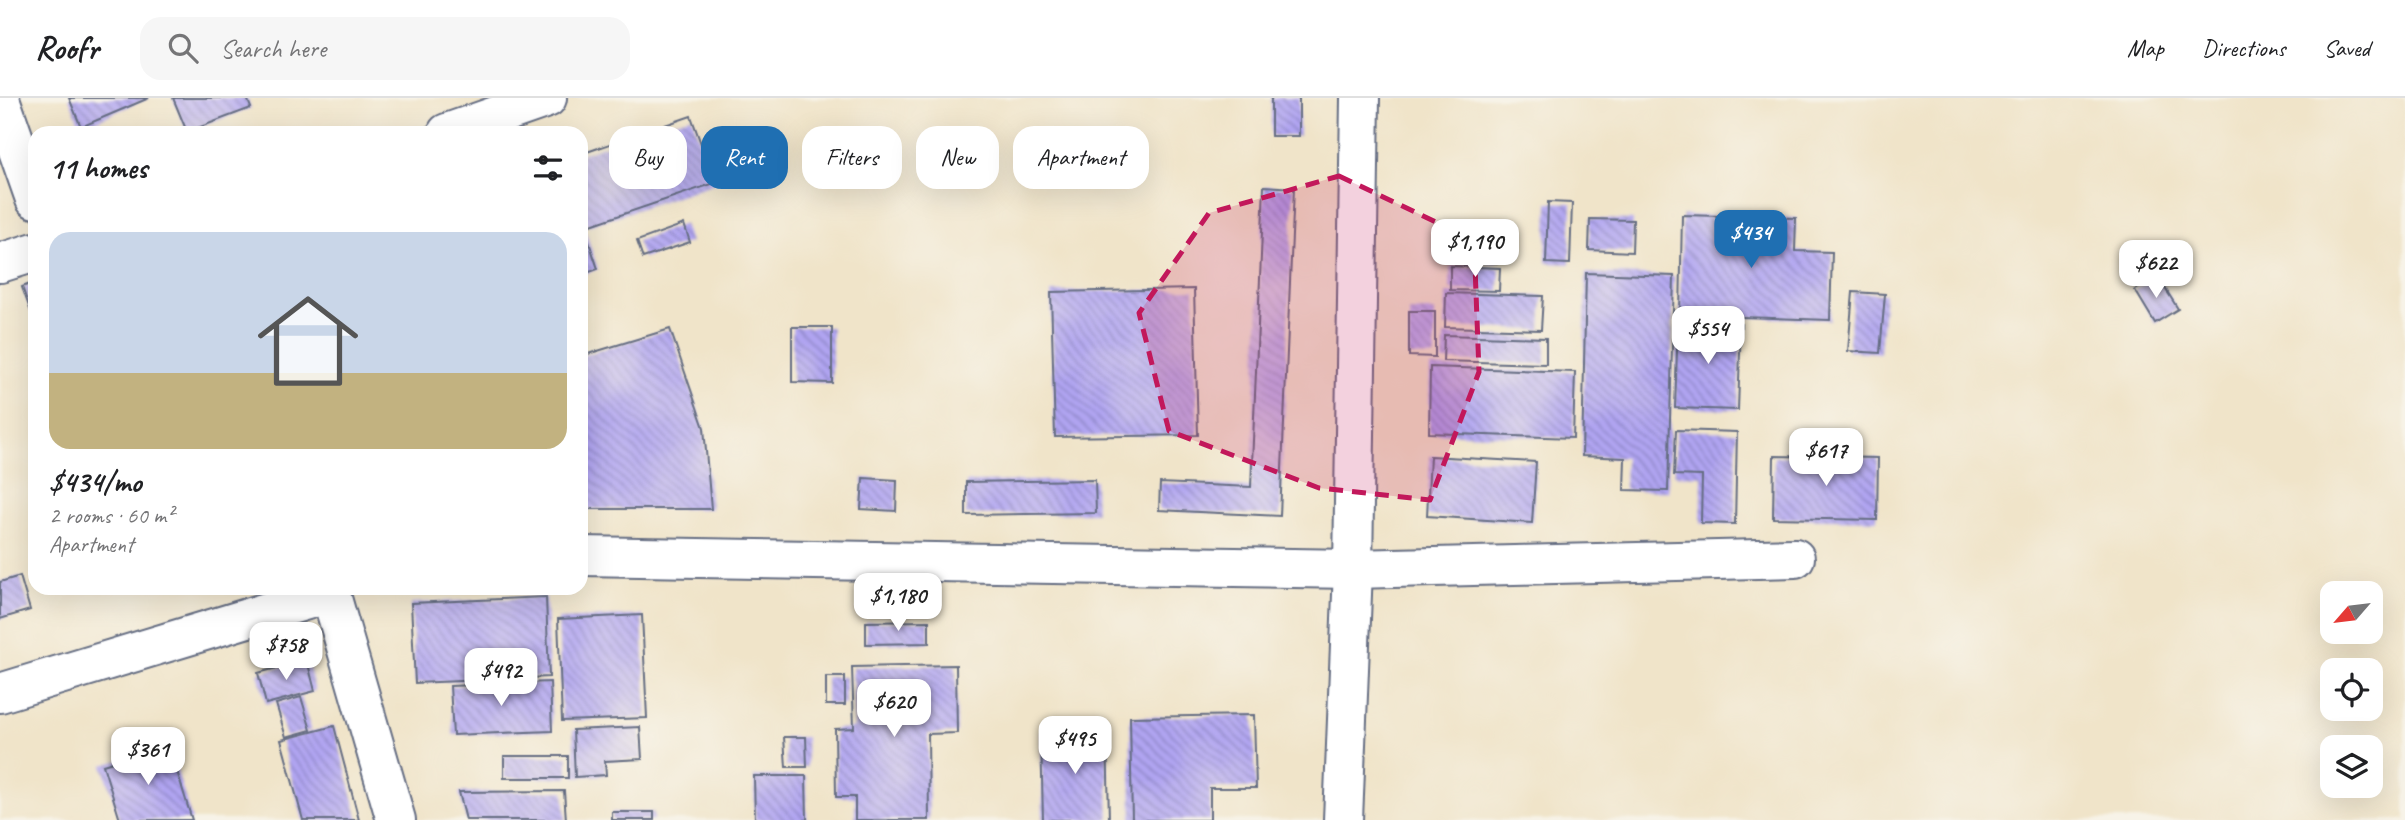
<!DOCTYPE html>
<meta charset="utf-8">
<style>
body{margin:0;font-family:Caveat,sans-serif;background:#f6f6f6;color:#202124;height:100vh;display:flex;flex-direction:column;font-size:26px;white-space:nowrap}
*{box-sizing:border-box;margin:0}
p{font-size:23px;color:#757577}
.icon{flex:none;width:38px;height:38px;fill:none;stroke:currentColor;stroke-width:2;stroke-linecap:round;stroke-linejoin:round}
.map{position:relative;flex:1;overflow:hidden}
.side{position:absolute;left:28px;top:28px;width:560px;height:469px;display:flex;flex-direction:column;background:#fff;border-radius:21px;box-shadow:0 7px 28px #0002}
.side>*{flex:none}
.guide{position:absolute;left:609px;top:28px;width:665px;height:63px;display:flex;gap:14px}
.needle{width:46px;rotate:242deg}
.buttons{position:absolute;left:2320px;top:483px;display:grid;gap:14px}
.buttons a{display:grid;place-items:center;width:63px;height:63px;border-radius:14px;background:#fff;box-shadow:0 7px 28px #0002;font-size:35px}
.price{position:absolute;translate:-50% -60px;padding:0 16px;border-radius:14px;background:#fff;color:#222;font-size:23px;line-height:46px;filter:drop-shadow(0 2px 4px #0008)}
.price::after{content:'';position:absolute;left:50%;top:42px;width:21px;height:16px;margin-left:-10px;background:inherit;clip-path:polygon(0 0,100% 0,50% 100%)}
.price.selected{background:#1f6fb2;color:#fff}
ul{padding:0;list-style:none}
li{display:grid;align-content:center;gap:14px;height:371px;padding:0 21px}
li span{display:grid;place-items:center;height:217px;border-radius:21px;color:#555}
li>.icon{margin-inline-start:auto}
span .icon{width:126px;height:126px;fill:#fffc;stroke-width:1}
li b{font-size:30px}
h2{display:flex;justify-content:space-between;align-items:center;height:84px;padding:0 21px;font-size:30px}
.pill{padding:0 24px;border-radius:21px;background:#fff;box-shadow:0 7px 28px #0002;font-size:24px;line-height:63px}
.pill.selected{background:#1f6fb2;color:#fff}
header{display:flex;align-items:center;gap:42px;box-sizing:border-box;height:98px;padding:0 35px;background:#fff;border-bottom:2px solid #e0e0e0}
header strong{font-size:33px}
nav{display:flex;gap:38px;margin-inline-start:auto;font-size:24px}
.search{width:490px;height:63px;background:#f6f6f6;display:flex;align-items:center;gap:18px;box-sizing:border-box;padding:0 24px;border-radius:21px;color:#757577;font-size:26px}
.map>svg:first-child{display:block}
</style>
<header>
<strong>Roofr</strong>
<div class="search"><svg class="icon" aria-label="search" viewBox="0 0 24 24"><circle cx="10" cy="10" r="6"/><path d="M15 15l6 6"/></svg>Search here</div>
<nav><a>Map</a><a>Directions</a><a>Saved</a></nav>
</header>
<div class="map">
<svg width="2405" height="722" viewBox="0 0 2405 722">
<defs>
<pattern id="building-back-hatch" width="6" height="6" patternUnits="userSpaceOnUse" patternTransform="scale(1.75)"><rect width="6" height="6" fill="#b0a4f1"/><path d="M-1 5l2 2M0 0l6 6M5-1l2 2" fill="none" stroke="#8e86c6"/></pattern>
</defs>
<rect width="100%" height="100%" fill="#f7f3e8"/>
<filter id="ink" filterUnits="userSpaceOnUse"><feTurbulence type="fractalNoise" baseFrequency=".0143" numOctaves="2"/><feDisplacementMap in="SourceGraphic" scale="14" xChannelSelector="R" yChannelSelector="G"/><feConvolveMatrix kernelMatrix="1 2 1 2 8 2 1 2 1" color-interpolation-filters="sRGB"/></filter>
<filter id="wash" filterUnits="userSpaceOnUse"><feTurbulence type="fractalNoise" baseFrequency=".00686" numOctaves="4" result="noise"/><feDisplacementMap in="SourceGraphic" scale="28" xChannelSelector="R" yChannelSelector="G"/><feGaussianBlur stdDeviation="1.57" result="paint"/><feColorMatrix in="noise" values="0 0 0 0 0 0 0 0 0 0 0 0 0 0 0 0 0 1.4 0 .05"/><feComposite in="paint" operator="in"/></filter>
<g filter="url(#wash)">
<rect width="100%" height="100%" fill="#f0e4c9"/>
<g id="blocks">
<g fill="url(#building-back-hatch)">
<polygon points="69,0 149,0 81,29"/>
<polygon points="173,0 247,0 251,10 187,34"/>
<rect x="1271" y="0" width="28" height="38"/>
<polygon points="691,18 715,85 588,128 581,109 581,56"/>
<polygon points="1264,88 1294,90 1280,418 1159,412 1160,385 1251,389"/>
<polygon points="1548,104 1572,105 1570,166 1546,165"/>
<polygon points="1682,117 1796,120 1795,153 1832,154 1830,222 1680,217"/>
<polygon points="581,120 598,171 581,177"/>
<polygon points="1590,121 1633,122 1632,154 1589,152"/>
<polygon points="684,126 690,144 643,160 637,143"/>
<polygon points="1456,135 1497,136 1497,165 1456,163"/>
<polygon points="1450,168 1500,170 1499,193 1450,192"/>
<polygon points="1586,175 1674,178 1668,393 1624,392 1625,360 1582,358"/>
<polygon points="2158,179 2178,211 2155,225 2135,192"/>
<polygon points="35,184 35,225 22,189"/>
<polygon points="1194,191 1198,337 1055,339 1051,194"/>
<polygon points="1853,194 1885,196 1880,255 1848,253"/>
<polygon points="1446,195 1543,198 1541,232 1445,229"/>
<polygon points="1409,213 1435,213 1435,259 1409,258"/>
<polygon points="1678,224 1741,226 1738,312 1675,310"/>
<polygon points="792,229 832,229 832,285 792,284"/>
<polygon points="670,231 704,330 711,411 581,411 581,258"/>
<polygon points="1444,237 1546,240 1546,266 1443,263"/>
<polygon points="1430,269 1575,274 1573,340 1429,335"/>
<polygon points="1676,332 1737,334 1735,426 1701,425 1702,378 1674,377"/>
<polygon points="1430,358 1536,364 1532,425 1427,418"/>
<polygon points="1774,358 1878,360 1877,422 1773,420"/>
<polygon points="863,380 897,382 896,413 861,411"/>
<polygon points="1095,382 1096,415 966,417 966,384"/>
<polygon points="20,478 30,512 0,521 0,484"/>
<polygon points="546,499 549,579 415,585 411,505"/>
<polygon points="642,517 647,620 562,623 558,521"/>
<polygon points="929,523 929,545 866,546 866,524"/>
<polygon points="307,562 315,593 266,606 258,575"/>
<polygon points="956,567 957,635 928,636 929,722 855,722 855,699 836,699 835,631 854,630 852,569"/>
<rect x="826" y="579" width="19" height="28"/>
<polygon points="550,584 552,633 453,637 450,588"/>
<polygon points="301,599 311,632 286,639 276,606"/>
<polygon points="1254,617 1256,690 1210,690 1210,722 1132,722 1130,619"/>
<polygon points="334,628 359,722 303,722 281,642"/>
<polygon points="640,629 642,661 605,663 606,677 575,679 573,632"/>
<polygon points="1107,633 1109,722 1043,722 1041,634"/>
<polygon points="784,639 806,639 807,669 786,669"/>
<polygon points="169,647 192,722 120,722 103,667"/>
<rect x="504" y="658" width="64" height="22"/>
<polygon points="754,678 806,678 807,722 755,722"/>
<polygon points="564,693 566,722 466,722 459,694"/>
<rect x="612" y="714" width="42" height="8"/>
</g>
</g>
</g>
<g filter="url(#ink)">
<use href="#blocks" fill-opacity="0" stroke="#666e83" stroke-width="2"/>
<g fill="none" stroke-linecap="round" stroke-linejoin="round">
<g stroke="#666e83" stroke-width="42">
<g id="street">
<polyline points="0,1 35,101"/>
<polyline points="447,35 547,0"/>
<polyline points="0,165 35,154"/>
<polyline points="581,458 1353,471 1795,460"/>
<polyline points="329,490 396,722"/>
<polyline points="0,595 330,495"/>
<polyline points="1343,722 1353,471 1360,0"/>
</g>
</g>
<use href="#street" stroke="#fff" stroke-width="38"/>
</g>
</g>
<path fill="#c2185b" fill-opacity="0.2" stroke="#c2185b" stroke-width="5" stroke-dasharray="14 9" stroke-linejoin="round" d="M1339 78 1474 142 1479 274 1430 402 1319 390 1169 333 1139 215 1209 115Z"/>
</svg>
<div class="buttons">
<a><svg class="needle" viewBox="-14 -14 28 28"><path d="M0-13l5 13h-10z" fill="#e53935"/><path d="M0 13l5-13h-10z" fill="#757577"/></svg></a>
<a><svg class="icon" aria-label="locate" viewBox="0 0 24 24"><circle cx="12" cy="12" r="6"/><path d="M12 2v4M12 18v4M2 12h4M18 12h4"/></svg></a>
<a><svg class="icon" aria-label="layers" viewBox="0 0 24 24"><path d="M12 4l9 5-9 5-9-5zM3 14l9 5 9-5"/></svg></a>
</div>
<b class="price selected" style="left:1751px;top:172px">$434</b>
<b class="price" style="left:1475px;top:181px">$1,190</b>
<b class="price" style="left:2156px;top:202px">$622</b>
<b class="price" style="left:1708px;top:268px">$554</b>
<b class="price" style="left:1826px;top:390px">$617</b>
<b class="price" style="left:898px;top:535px">$1,180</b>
<b class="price" style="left:286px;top:584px">$758</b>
<b class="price" style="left:501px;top:610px">$492</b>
<b class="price" style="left:894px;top:641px">$620</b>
<b class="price" style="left:1075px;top:678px">$495</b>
<b class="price" style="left:148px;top:689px">$361</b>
<div class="guide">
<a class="pill">Buy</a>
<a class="pill selected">Rent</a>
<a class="pill">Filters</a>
<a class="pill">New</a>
<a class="pill">Apartment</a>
</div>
<section class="side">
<h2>11 homes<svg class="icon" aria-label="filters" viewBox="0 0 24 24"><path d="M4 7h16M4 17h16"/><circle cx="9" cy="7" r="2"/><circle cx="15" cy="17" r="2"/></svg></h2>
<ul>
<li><span style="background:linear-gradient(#c9d6e8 65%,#c2b280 0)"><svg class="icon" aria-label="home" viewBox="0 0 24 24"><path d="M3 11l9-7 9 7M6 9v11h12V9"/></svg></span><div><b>$434/mo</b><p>2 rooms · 60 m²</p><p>Apartment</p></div></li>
</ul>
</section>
</div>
